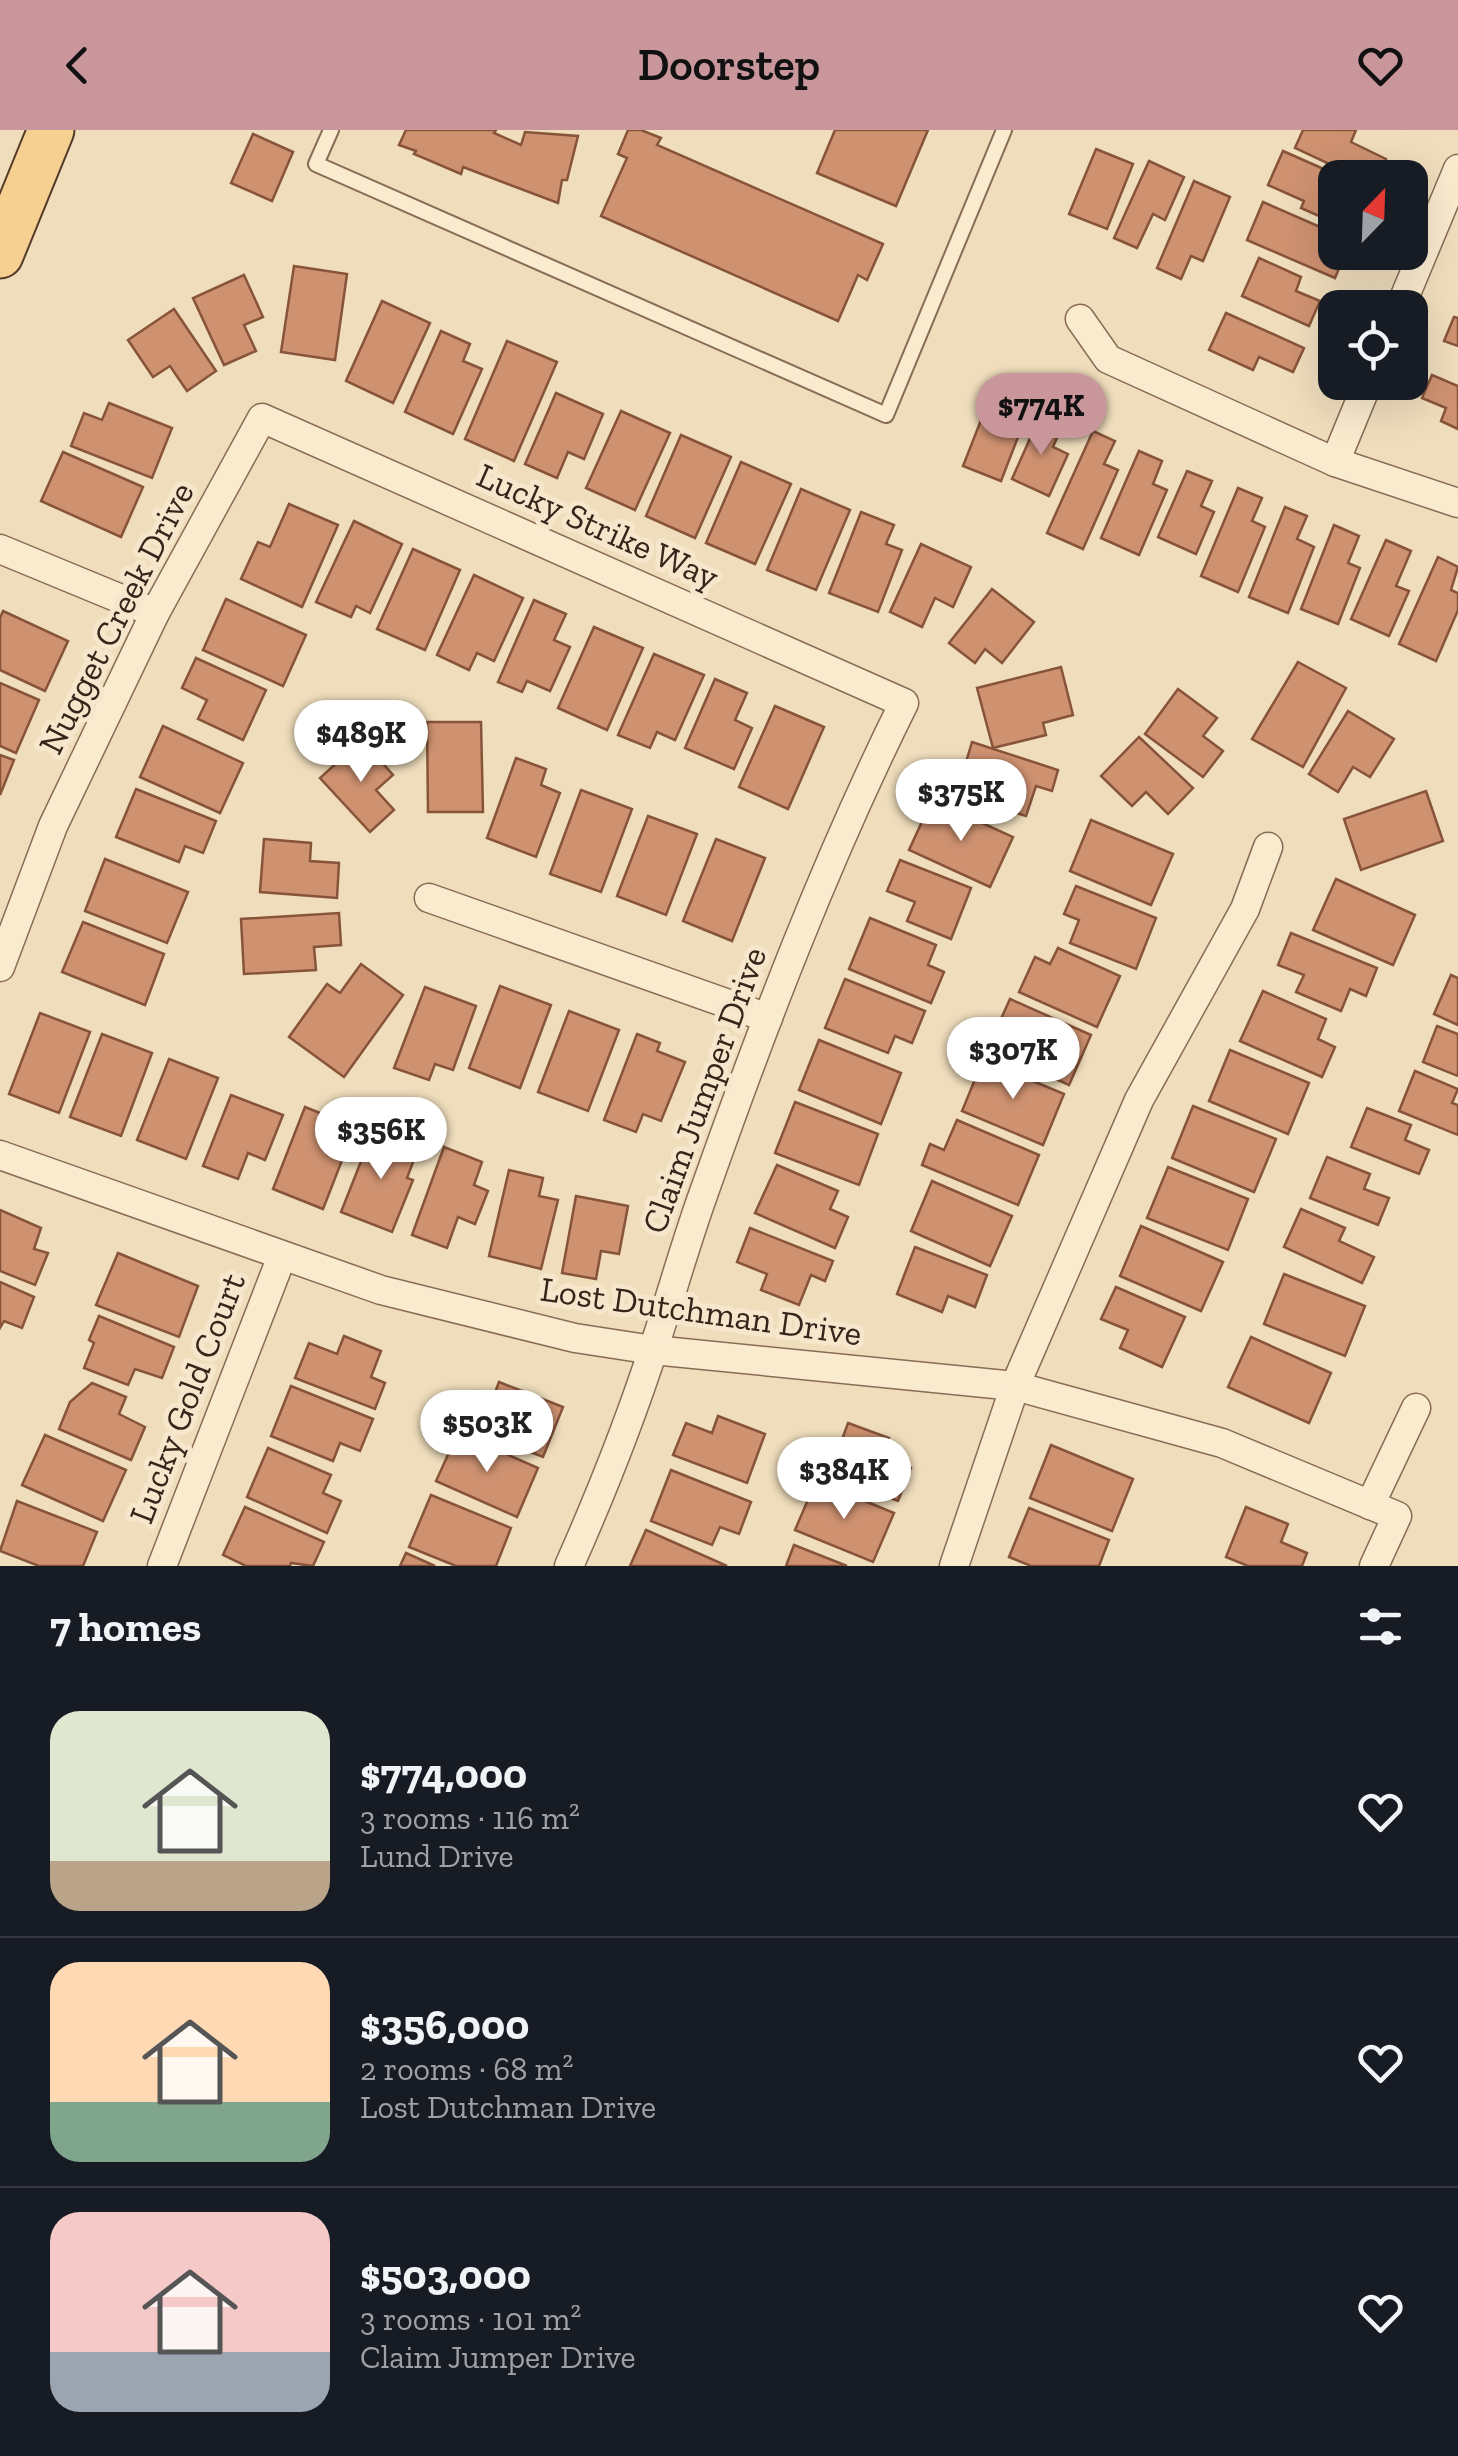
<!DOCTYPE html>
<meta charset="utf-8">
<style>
body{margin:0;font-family:"Zilla Slab",serif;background:#242831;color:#f1f3f6;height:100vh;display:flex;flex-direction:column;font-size:38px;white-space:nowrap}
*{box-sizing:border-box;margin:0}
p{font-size:32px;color:#9ea1a6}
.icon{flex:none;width:55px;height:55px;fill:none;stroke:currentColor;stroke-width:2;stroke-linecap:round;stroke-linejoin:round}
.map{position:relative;height:1436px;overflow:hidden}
.panel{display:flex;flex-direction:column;background:#171b24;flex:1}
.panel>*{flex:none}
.needle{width:65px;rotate:23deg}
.tools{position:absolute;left:1318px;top:30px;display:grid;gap:20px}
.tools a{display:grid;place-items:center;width:110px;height:110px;border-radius:20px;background:#171b24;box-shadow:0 10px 40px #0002;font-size:50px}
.price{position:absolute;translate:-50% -85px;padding:0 22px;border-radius:35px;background:#fff;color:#222;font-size:32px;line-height:65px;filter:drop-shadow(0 2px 5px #0008)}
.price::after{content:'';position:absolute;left:50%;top:60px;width:30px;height:22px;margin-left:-15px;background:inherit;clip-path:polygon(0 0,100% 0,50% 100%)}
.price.current{background:#c8969b;color:#111}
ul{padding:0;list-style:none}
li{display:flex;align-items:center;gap:30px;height:250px;padding:0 50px}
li+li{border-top:2px solid #363941}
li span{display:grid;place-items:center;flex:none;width:280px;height:200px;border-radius:30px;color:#555}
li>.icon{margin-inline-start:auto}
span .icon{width:120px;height:120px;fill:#fffc;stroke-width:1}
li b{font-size:42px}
h2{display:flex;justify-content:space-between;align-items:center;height:120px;padding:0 50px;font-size:42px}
header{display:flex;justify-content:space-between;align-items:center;height:130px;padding:0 50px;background:#c8969b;color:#111;font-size:45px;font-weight:600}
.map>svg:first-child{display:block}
</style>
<header><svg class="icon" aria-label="back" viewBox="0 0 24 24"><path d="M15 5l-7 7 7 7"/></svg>Doorstep<svg class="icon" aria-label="heart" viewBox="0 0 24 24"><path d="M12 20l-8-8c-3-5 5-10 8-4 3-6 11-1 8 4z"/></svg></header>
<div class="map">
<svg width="1458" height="1436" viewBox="0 0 1458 1436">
<rect width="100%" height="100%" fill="#efddbc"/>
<g fill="#cf9271" stroke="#87543a" stroke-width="2.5">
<polygon points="406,0 496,0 494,3 521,15 525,2 578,6 567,50 562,50 558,73 463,37 461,44 414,24 416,21 399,15"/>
<polygon points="628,0 641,0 661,8 657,15 883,114 867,150 858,145 838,191 601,86 627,28 618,24"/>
<polygon points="835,0 928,0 896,76 817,43"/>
<polygon points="1303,0 1356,0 1351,12 1386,29 1377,48 1359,48 1295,18"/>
<polygon points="253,4 293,22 272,71 231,53"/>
<polygon points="1096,19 1133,34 1107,99 1069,84"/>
<polygon points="1283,21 1344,48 1335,48 1335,93 1301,78 1304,71 1268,55"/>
<polygon points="1149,31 1184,47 1165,90 1153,84 1137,118 1114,108"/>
<polygon points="1194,51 1230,67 1203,131 1191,126 1181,149 1157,138"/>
<polygon points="1263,72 1327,100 1321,114 1345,124 1335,148 1247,110"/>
<polygon points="1259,128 1301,147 1296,161 1320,171 1309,196 1242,166"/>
<polygon points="294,136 347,144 335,230 281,222"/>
<polygon points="244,145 263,187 244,195 256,221 224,235 193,168"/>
<polygon points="382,171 430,193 393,273 346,251"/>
<polygon points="174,179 216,241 187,261 170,236 153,247 128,210"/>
<polygon points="1226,183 1304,218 1293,242 1259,227 1253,240 1209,220"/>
<polygon points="1454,187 1458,188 1458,216 1444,211"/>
<polygon points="441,201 470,214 463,231 482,239 453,304 405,282"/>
<polygon points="507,211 557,232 514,331 465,309"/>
<polygon points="1432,245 1458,256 1458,299 1441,291 1446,278 1422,268"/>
<polygon points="994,257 1020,267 1006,302 1018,307 1001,351 963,336"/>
<polygon points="556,263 603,284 584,329 568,322 557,348 525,334"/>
<polygon points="109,273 172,298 152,348 71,316 84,283 102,290"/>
<polygon points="621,281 670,303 635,380 586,358"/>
<polygon points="1040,286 1062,296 1053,317 1068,324 1049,366 1012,349"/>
<polygon points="1093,301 1115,311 1104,334 1118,340 1083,419 1047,403"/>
<polygon points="681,305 731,327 695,408 646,386"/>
<polygon points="1139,321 1162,331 1153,354 1167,360 1139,425 1101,408"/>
<polygon points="63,322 143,357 121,407 41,371"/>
<polygon points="741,332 791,354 755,434 706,413"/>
<polygon points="1187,341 1212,351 1201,376 1214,382 1196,424 1158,407"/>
<polygon points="1238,358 1262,368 1252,391 1265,397 1238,462 1201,446"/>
<polygon points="801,359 850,380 816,460 767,440"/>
<polygon points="289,374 338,395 302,477 241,449 258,412 270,417"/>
<polygon points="1285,377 1307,386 1297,409 1314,417 1288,483 1249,467"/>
<polygon points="861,382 894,395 886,414 902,420 878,482 829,463"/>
<polygon points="354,391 402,414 370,483 356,476 351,487 316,472"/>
<polygon points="1334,395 1359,406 1348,433 1360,438 1338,494 1301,479"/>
<polygon points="1386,410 1411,421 1396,456 1409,461 1389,506 1351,489"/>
<polygon points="921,414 971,437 953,477 935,468 922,497 890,482"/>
<polygon points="413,419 460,440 425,520 377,499"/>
<polygon points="1438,427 1458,437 1451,460 1458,463 1458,480 1436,531 1399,514"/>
<polygon points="474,445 523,468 494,531 477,523 469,540 437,525"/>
<polygon points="992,459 1034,492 1002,533 985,519 975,533 949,513"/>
<polygon points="226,469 306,505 283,556 203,520"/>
<polygon points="534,470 566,484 554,510 570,517 550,561 527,551 522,562 498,552"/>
<polygon points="3,481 68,511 45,561 0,540 0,488"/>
<polygon points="594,497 643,518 607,600 558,578"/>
<polygon points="654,524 704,545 675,610 657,602 650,618 618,605"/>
<polygon points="196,528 266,560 243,610 198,589 207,570 182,558"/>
<polygon points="1298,532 1346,558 1303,637 1252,609"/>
<polygon points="1061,537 1073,585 1043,593 1046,605 993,618 977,558"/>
<polygon points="715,549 747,563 735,590 752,598 734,639 685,618"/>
<polygon points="0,553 39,570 16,623 0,616"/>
<polygon points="1178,559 1217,588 1203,606 1223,621 1203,647 1145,604"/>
<polygon points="775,576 824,597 788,679 739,657"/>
<polygon points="1348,581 1394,609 1370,647 1353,637 1338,662 1309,644"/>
<polygon points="427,592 481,592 483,682 428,682"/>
<polygon points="163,596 243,633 220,683 140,647"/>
<polygon points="1139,607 1193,658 1168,684 1146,662 1132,676 1101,646"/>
<polygon points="362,610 393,645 376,660 394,680 370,702 320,648"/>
<polygon points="972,612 1058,640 1052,661 1036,656 1026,686 984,673 989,658 961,649"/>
<polygon points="0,625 14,630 0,665"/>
<polygon points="516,628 546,639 541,655 560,663 536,727 487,708"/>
<polygon points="136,659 216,691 203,723 185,716 179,732 116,707"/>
<polygon points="581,660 632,679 601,762 550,744"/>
<polygon points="1426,661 1443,711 1361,740 1344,689"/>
<polygon points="932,670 1013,707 990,757 909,720"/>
<polygon points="648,686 697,704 666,785 617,766"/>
<polygon points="1091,690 1173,724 1151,775 1070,741"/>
<polygon points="264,709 311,713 310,731 339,733 337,768 260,762"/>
<polygon points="716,709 765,728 732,811 683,791"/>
<polygon points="105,729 188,762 167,813 85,781"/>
<polygon points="900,730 971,758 951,809 907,791 915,772 887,761"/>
<polygon points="1336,749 1415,785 1393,835 1313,800"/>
<polygon points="1076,756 1156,788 1136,839 1070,813 1079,790 1064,784"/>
<polygon points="339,783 341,815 314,817 316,840 244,844 241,789"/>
<polygon points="870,788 936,815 928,835 944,842 931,873 849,839"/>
<polygon points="83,792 164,824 145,875 62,842"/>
<polygon points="1291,803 1377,838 1366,866 1350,859 1341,881 1296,862 1304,845 1278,835"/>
<polygon points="1058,818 1120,846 1097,897 1019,862 1035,827 1050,834"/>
<polygon points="361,834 403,865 344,947 289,907 327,854 340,863"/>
<polygon points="1451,845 1458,848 1458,895 1434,884"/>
<polygon points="845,849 925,881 912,913 895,906 888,923 825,898"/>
<polygon points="500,856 551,875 520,958 469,938"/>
<polygon points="425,857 476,876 453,940 435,934 429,950 394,938"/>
<polygon points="1263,861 1326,889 1318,909 1335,917 1322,947 1240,911"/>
<polygon points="1010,869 1091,905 1069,955 1006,926 1014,908 996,900"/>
<polygon points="569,881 619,900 588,981 538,962"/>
<polygon points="40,883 90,902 59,983 9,964"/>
<polygon points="1437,896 1458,904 1458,946 1423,932"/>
<polygon points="992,901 1011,908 1004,926 985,919"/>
<polygon points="102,904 152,923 121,1006 70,987"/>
<polygon points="637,904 660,913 657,921 685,932 661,991 643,984 636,1002 604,990"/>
<polygon points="819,910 901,943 881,994 799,960"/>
<polygon points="1230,920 1309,953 1288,1004 1209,971"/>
<polygon points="169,929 218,948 186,1029 137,1010"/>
<polygon points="983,930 1064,964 1043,1015 962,981"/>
<polygon points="1415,941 1458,959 1452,973 1458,975 1458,1005 1399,981"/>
<polygon points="231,965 283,985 265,1030 248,1023 238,1049 203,1036"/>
<polygon points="795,972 878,1004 859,1055 775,1023"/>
<polygon points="1193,976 1276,1009 1254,1062 1172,1028"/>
<polygon points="305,977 355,997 323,1079 273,1059"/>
<polygon points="1367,978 1411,995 1405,1010 1429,1020 1419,1044 1351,1017"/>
<polygon points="957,990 1039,1025 1018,1075 922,1035 930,1014 944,1020"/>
<polygon points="373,1001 418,1019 407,1048 413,1050 392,1102 341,1082"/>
<polygon points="444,1017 482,1032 474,1055 488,1061 475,1094 458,1087 447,1118 412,1105"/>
<polygon points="1327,1027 1370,1044 1364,1059 1389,1068 1378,1095 1310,1068"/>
<polygon points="777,1035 838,1061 830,1079 848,1087 835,1118 755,1083"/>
<polygon points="1168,1037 1248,1069 1228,1120 1147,1088"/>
<polygon points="509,1040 543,1048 539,1066 558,1070 541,1139 489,1126"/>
<polygon points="932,1051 1012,1086 990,1136 911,1101"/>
<polygon points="576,1066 628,1076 619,1124 601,1121 596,1149 562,1143"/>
<polygon points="1301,1079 1345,1098 1339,1111 1374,1127 1362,1153 1284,1117"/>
<polygon points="0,1080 41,1098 34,1119 48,1123 35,1155 0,1141"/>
<polygon points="1141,1096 1223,1132 1201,1181 1120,1146"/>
<polygon points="750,1098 833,1131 825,1151 811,1145 799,1175 761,1160 767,1144 737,1132"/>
<polygon points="915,1117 987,1145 975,1177 948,1166 942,1182 897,1164"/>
<polygon points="118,1123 198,1156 179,1207 96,1175"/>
<polygon points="1284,1144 1365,1176 1345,1226 1264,1194"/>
<polygon points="0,1152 34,1167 22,1198 4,1191 0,1198"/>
<polygon points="1116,1157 1185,1187 1162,1237 1120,1218 1128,1200 1101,1189"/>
<polygon points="99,1186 174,1217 162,1248 135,1239 128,1255 84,1238 94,1213 89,1210"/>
<polygon points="344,1206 381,1221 371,1247 385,1253 375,1279 295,1248 309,1213 337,1224"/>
<polygon points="1251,1207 1331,1243 1309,1293 1228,1257"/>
<polygon points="499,1252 563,1277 543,1327 461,1295 475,1261 493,1268"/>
<polygon points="92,1253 126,1267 119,1284 145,1297 131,1330 59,1299 70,1272"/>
<polygon points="291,1256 373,1289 360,1321 340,1313 333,1331 271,1306"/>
<polygon points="718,1286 765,1304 747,1353 673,1325 686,1293 712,1303"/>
<polygon points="848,1293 889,1308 882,1327 911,1338 898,1371 829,1345"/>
<polygon points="458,1303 538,1338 517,1387 436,1351"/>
<polygon points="45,1305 126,1340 103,1391 22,1355"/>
<polygon points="1051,1315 1133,1349 1112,1401 1030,1368"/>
<polygon points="268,1318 331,1345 323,1363 341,1371 327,1403 247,1367"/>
<polygon points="671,1340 751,1372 739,1404 720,1397 712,1415 651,1391"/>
<polygon points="816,1351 894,1383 873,1432 795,1400"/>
<polygon points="431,1365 511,1398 496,1436 456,1436 409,1417"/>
<polygon points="17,1371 97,1402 83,1436 39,1436 0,1421"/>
<polygon points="245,1377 324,1412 313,1436 291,1433 290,1436 246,1436 223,1425"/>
<polygon points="1246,1377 1288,1394 1281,1412 1307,1423 1302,1436 1248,1436 1226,1427"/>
<polygon points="1029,1378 1109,1410 1099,1436 1031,1436 1009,1427"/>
<polygon points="646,1400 727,1436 630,1436"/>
<polygon points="794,1415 847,1436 786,1436"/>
<polygon points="406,1423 435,1436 400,1436"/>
</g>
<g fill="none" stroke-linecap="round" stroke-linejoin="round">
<g stroke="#876d55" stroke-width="18">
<polyline id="service" points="331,0 316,34 886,285 1004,0"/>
</g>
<g stroke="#876d55" stroke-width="31">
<g id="minor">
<polyline points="1400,178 1458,39"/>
<polyline points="1080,189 1108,229 1335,332 1458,373"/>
<polyline points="1335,332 1368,252"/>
<polyline points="0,419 155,483"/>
<polyline points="429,768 768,888"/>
<path d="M0 837 53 696 155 483 262 288 904 573C825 732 762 898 703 1065 685 1115 671 1166 654 1217 630 1291 601 1364 569 1436"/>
<polyline points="0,1025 381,1160 575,1208 653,1220 1015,1256 1222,1313 1397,1386 1374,1436"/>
<polyline points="1370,1375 1416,1278"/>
<polyline points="162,1436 282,1126"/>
<polyline points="954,1436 1015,1256 1139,970 1245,779 1268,717"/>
</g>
</g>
<g stroke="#543b2a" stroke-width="49">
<polyline id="primary" points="0,125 51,0"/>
</g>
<use href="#service" stroke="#faebcf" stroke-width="14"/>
<use href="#minor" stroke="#faebcf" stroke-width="28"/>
<use href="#primary" stroke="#f5d091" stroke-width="45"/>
</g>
<g text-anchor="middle" stroke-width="10" stroke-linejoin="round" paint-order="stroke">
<g font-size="35" fill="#35261b" stroke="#f6e7cc">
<text transform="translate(598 396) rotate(24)" y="12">Lucky Strike Way</text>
<text transform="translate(116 488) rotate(-63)" y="12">Nugget Creek Drive</text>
<text transform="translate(704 960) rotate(-70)" y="12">Claim Jumper Drive</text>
<text transform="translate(701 1181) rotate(8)" y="12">Lost Dutchman Drive</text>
<text transform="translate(187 1268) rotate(-69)" y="12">Lucky Gold Court</text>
</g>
</g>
</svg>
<div class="tools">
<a><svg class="needle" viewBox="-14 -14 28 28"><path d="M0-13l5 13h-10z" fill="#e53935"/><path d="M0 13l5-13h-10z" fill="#9ea1a6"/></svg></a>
<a><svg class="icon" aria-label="locate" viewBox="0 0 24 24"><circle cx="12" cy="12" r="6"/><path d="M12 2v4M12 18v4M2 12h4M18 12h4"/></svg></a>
</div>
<b class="price current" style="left:1041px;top:328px">$774K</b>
<b class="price" style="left:361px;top:655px">$489K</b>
<b class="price" style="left:961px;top:714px">$375K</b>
<b class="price" style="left:1013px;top:972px">$307K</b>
<b class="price" style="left:381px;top:1052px">$356K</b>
<b class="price" style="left:487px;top:1345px">$503K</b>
<b class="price" style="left:844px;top:1392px">$384K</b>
</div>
<section class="panel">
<h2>7 homes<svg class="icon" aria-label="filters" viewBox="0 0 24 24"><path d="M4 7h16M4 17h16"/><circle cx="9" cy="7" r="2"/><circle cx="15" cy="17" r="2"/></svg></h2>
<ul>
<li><span style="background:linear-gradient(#dfe7d0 75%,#b9a48a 0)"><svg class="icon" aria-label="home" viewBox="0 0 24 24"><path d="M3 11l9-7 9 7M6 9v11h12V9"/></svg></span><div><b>$774,000</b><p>3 rooms · 116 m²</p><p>Lund Drive</p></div><svg class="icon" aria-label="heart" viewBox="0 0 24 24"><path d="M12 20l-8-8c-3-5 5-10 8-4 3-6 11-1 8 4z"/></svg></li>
<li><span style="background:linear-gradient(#ffd9b3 70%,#7fa58c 0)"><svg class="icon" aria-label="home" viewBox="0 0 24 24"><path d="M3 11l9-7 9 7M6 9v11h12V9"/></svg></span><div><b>$356,000</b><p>2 rooms · 68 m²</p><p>Lost Dutchman Drive</p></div><svg class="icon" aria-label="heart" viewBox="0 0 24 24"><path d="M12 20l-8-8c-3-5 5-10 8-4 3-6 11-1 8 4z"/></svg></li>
<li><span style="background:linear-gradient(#f6c9c9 70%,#9aa5b1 0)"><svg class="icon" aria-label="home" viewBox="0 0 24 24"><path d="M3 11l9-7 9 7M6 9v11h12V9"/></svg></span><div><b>$503,000</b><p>3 rooms · 101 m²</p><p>Claim Jumper Drive</p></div><svg class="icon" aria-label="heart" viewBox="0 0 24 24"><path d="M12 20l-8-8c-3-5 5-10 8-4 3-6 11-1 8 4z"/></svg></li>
</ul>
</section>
